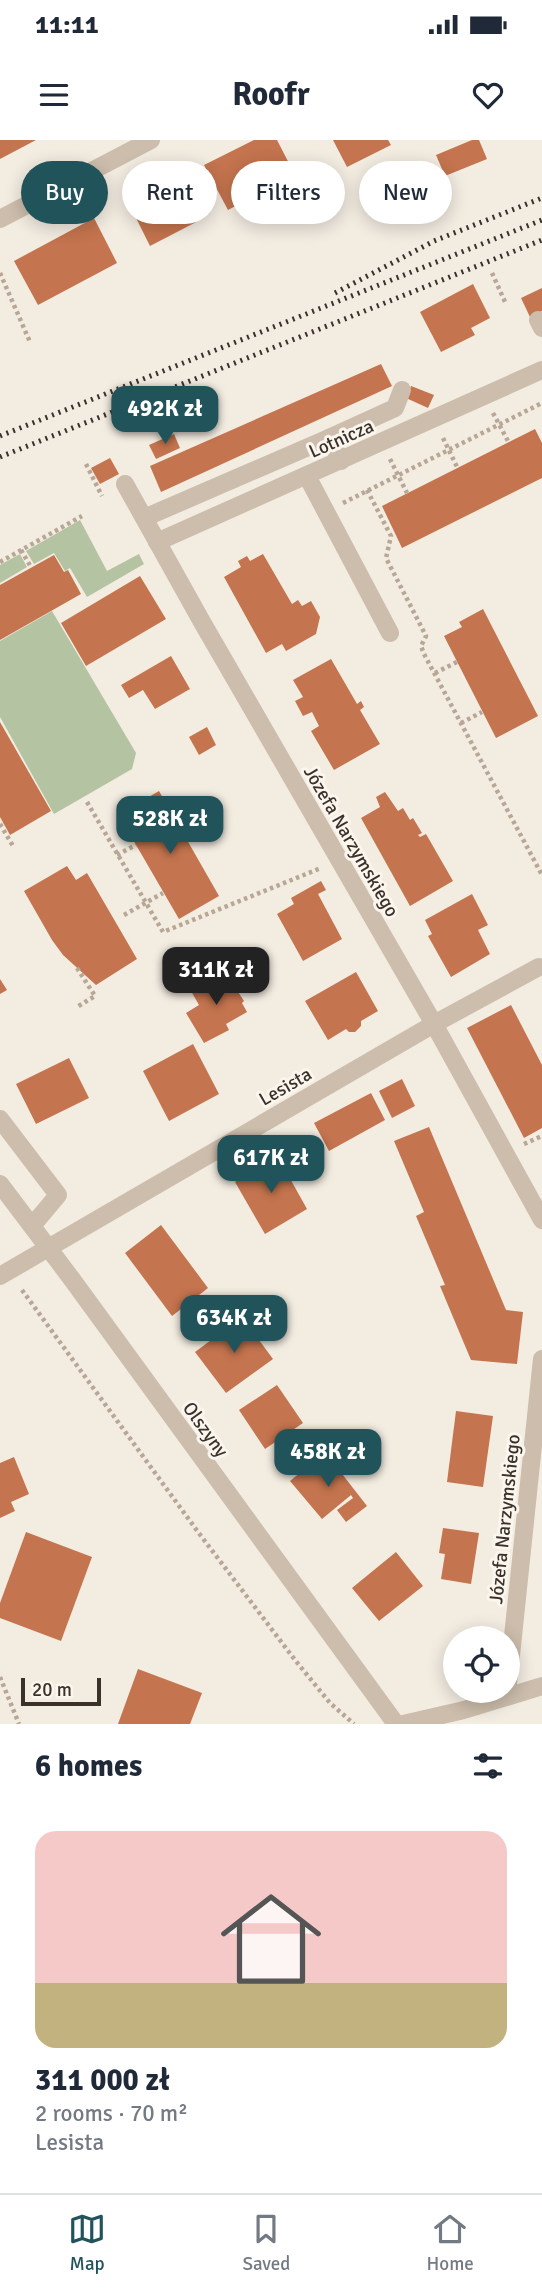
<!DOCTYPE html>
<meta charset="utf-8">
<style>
body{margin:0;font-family:Signika,sans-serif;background:#f2f2f3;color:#1f2937;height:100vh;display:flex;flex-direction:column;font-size:26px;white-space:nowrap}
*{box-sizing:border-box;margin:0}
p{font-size:23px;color:#747a83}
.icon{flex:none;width:38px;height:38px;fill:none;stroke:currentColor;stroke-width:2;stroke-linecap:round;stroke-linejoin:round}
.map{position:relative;height:1584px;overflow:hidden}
.drawer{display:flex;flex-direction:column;background:#fff;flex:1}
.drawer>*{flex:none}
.top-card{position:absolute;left:21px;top:21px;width:500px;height:63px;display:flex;gap:14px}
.controls{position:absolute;left:443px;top:1486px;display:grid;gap:14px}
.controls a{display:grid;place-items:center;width:77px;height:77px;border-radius:50%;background:#fff;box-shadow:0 4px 18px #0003;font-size:35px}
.scale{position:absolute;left:21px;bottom:18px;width:80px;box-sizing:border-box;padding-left:7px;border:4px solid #3a312b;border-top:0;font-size:19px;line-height:24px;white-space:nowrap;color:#3a312b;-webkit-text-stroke:5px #faf6ee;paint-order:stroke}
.price{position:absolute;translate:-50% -60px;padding:0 16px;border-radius:14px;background:#21535b;color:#fff;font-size:23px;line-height:46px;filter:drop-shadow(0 2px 4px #0008)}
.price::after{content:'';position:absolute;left:50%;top:42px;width:21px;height:16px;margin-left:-10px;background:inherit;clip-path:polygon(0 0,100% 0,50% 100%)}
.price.selected{background:#222;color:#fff}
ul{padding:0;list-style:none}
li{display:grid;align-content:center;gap:14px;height:371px;padding:0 35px}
li span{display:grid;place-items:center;height:217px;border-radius:21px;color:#555}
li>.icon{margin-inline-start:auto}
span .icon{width:126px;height:126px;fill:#fffc;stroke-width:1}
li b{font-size:30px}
h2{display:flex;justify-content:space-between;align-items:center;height:84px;padding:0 35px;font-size:30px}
.pill{padding:0 24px;border-radius:32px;background:#fff;box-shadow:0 4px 18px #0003;font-size:24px;line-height:63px}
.pill.selected{background:#21535b;color:#fff}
.status{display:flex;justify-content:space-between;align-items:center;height:49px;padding:0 35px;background:#fff;direction:ltr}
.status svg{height:19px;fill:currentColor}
header{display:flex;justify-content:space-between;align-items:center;height:91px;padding:0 35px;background:#fff;font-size:32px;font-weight:700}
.tabs{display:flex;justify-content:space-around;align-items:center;height:98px;border-top:2px solid #e0e1e3;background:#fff;font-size:19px;color:#747a83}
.tabs a{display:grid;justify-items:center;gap:4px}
.tabs .selected{color:#21535b}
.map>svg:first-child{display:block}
</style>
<div class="status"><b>11:11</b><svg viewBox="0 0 49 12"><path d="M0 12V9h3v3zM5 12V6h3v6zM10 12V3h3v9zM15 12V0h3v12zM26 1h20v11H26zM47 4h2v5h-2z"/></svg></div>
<header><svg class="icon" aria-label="menu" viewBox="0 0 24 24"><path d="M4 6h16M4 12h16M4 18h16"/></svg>Roofr<svg class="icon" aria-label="heart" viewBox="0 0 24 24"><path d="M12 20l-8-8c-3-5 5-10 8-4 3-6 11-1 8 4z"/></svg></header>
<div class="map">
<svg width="542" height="1584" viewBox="0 0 542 1584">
<rect width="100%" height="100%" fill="#f3ece1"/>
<g fill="#b4c3a1">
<polygon points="80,380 107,431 139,414 144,424 87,457 70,428 65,431 54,413 34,424 26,411"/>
<polygon points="20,414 27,427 0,443 0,425"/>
<polygon points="52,471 136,613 132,629 54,674 0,577 0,501"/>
</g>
<g fill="#c4744e">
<polygon points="0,0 36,0 0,19"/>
<polygon points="254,0 277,0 295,35 228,70 204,25"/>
<polygon points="333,0 388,0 391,5 347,27"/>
<polygon points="472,0 479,0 487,19 445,36 436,15"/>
<polygon points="181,34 204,78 150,106 128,62"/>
<polygon points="94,78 117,123 38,165 14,121"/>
<polygon points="473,144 490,178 471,188 475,195 441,212 420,172"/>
<polygon points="542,148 542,171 530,177 521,158"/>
<polygon points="381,224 392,246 161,352 150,326"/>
<polygon points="411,246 434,255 428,268 406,258"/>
<polygon points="535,289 542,303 542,338 402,408 382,366"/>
<polygon points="174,294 180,308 156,319 149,305"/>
<polygon points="110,318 119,334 100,344 91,328"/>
<polygon points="263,414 292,464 298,460 302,466 311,461 320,477 316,494 286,511 282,504 266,513 224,437 241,427 238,421 247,416 250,421"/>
<polygon points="54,415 64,432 68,430 81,454 0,500 0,445"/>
<polygon points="140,436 166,479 86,526 61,483"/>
<polygon points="483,469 538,576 496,598 444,496 462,487 459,482"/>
<polygon points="171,516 190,549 155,569 143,550 129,558 121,545"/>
<polygon points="331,519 357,564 361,561 364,567 360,570 380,604 334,630 311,591 319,586 312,572 303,576 295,561 303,557 293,540"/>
<polygon points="0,582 51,671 10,695 0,677"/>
<polygon points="207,587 216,605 199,615 189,597"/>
<polygon points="159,651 219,756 179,779 121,679 138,669 135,665"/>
<polygon points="385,652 398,671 403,668 410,680 413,678 422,693 418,695 420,697 426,694 453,741 410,766 361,678 380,667 376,657"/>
<polygon points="67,726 76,740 87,733 137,819 96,845 63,815 52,800 24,751"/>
<polygon points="321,741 326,750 318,754 342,799 303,821 277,774 294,764 291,758"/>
<polygon points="472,754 488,785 478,790 490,814 451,837 428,796 432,794 425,780"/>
<polygon points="225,832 244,861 242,863 247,872 226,884 229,890 204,903 186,873 199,865 191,851"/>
<polygon points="356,832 378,871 361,881 361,886 355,892 349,892 346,889 328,900 305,861"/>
<polygon points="0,839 7,850 0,854"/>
<polygon points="511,865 542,925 542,988 524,998 467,888"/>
<polygon points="193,904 219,954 169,981 143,931"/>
<polygon points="69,918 89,958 36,984 16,944"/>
<polygon points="402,939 415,966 392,978 379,951"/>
<polygon points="371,953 385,980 329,1011 314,983"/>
<polygon points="429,987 506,1170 523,1172 517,1224 471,1220 440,1146 445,1145 416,1076 424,1072 394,1001"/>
<polygon points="278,1017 307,1069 265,1094 235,1042"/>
<polygon points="161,1085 208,1148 172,1176 125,1113"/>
<polygon points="242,1177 273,1219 226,1253 195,1212"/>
<polygon points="277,1245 303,1283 265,1309 239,1270"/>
<polygon points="456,1271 493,1276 483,1347 447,1342"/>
<polygon points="325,1312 367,1366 346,1382 337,1370 353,1358 351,1355 322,1379 290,1341"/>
<polygon points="14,1317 29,1354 11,1362 15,1371 0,1378 0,1323"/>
<polygon points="443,1388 479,1393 471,1444 441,1439 445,1414 439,1413"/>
<polygon points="26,1392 92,1417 61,1501 0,1478 0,1463"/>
<polygon points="396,1412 423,1446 379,1481 352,1448"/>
<polygon points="138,1529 202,1553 190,1584 118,1584"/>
</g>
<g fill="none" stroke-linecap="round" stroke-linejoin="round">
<g stroke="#b8a796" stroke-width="4.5" stroke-dasharray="3.5 3.5" stroke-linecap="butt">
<polyline points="0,133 30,202"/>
<polyline points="492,133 506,164"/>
<polyline points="493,273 509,303"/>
<polyline points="443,298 458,329"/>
<polyline points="390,319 407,353"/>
<polyline points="86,324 102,356"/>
<polyline points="367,350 391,396 386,418 426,496 421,506 424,514 542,735"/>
<polyline points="343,363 542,263"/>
<polyline points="21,410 31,427"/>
<polyline points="0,422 82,376"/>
<polyline points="435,533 457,522"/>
<polyline points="461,583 482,572"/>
<polyline points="87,662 163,792 321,728"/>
<polyline points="0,684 13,706"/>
<polyline points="117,715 136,705"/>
<polyline points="124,775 163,753"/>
<polyline points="77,828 95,856 77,867"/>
<polyline points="524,1004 542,996"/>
<polyline points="22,1150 198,1392 295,1520 330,1563 354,1584"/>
<polyline points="0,1537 19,1584"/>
</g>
<g stroke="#ccbdac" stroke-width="18">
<polyline points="0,79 151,0"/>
<polyline points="538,180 542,188"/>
<polyline points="329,298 395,268 402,250"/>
<polyline points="307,336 390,493"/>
<polyline points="125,344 202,482 434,884 542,1080"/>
<polyline points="144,378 329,298 341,321"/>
<polyline points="157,402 542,230"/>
<polyline points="0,979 58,1055 32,1086"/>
<polyline points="0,1044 71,1138 396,1584"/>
<polyline points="0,1136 434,884 539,827"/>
<polyline points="508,1544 542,1219"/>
<polyline points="403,1584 464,1570 542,1546"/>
</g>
<g stroke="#3a312b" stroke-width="5" stroke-dasharray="2 5" stroke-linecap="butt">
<polyline points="335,153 434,101 542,58"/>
<polyline points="0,296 542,80"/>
<polyline points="0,317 542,100"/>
</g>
</g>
<g text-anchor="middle" stroke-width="6" stroke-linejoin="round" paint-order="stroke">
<g font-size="19" fill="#3a312b" stroke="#faf6ee">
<text transform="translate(341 298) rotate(-24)" y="7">Lotnicza</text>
<text transform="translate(352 701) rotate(60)" y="7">Józefa Narzymskiego</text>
<text transform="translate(285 946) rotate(-30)" y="7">Lesista</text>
<text transform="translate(206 1289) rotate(54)" y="7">Olszyny</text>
<text transform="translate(504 1379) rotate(-84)" y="7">Józefa Narzymskiego</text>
</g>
</g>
</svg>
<div class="controls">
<a><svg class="icon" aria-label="locate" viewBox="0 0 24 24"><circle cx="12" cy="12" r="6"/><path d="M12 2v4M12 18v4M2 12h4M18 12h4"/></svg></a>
</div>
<div class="scale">20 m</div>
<b class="price" style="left:165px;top:306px">492K zł</b>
<b class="price" style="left:170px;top:716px">528K zł</b>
<b class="price selected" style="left:216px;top:867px">311K zł</b>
<b class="price" style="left:271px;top:1055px">617K zł</b>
<b class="price" style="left:234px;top:1215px">634K zł</b>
<b class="price" style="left:328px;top:1349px">458K zł</b>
<div class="top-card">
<a class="pill selected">Buy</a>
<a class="pill">Rent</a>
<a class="pill">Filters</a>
<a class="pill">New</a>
</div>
</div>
<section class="drawer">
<h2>6 homes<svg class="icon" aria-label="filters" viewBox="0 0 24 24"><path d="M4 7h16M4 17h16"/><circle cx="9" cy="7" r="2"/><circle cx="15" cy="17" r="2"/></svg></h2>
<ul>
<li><span style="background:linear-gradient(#f6c9c9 70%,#c2b280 0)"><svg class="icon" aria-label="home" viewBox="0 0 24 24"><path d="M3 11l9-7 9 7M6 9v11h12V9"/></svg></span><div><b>311 000 zł</b><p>2 rooms · 70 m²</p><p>Lesista</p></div></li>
</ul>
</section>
<nav class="tabs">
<a class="selected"><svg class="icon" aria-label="map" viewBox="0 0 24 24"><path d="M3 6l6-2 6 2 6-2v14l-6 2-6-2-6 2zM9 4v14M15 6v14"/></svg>Map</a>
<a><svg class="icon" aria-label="saved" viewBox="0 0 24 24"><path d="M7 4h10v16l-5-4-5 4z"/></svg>Saved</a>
<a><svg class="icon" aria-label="home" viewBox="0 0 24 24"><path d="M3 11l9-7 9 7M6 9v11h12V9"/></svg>Home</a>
</nav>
